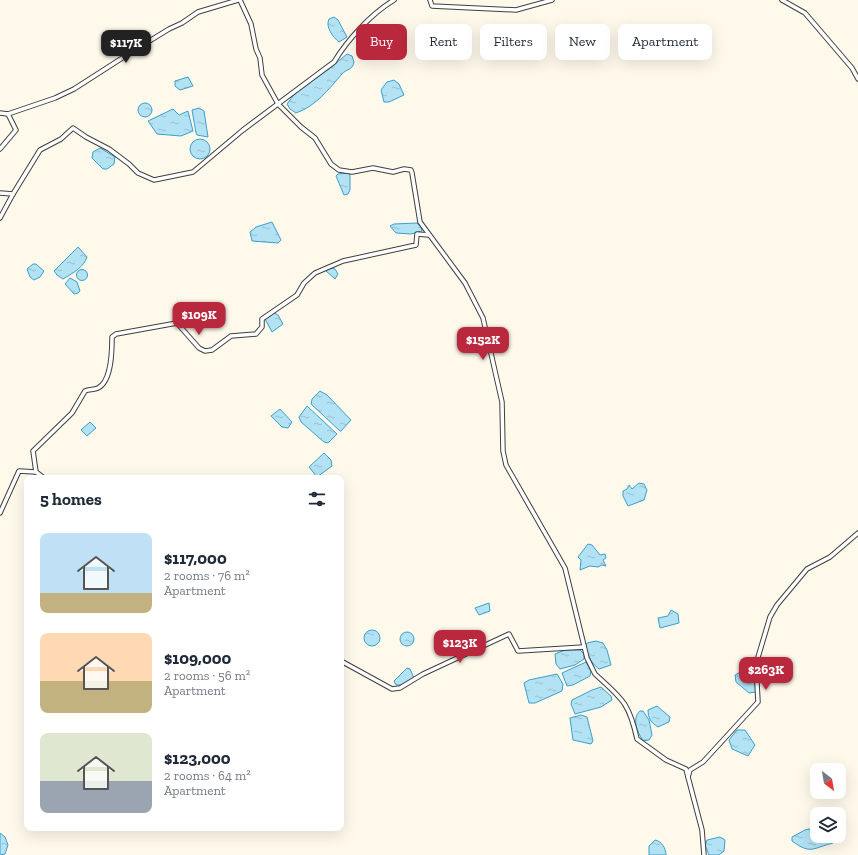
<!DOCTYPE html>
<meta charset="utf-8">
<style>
body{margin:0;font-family:"Zilla Slab",serif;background:#f6f6f7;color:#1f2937;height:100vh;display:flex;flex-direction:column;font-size:15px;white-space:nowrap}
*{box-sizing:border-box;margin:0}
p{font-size:13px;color:#747a83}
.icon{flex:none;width:22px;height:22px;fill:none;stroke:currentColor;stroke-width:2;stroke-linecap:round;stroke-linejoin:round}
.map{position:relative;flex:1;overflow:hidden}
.sheet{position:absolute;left:24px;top:475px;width:320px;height:356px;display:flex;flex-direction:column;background:#fff;border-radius:8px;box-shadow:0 4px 16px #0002}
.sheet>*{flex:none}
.banner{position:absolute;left:356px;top:24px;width:380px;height:36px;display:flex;gap:8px}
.needle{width:26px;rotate:149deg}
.buttons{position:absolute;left:810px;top:763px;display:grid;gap:8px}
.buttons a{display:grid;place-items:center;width:36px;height:36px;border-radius:8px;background:#fff;box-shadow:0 4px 16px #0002;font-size:20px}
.price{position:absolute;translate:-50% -34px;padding:0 9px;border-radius:8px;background:#b9283d;color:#fff;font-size:13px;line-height:26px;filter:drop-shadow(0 1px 2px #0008)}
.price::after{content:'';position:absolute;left:50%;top:24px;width:12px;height:9px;margin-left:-6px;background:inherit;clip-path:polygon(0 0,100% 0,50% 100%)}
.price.active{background:#222;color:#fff}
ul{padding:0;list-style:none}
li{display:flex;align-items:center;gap:12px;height:100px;padding:0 16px}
li span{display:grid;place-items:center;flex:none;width:112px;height:80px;border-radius:8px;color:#555}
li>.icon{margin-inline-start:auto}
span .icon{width:48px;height:48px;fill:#fffc;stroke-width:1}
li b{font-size:17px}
h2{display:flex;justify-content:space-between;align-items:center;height:48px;padding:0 16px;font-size:17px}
.pill{padding:0 14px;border-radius:8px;background:#fff;box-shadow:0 4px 16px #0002;font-size:14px;line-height:36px}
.pill.active{background:#b9283d;color:#fff}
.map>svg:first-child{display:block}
</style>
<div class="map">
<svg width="858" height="855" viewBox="0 0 858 855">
<defs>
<pattern id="water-ripples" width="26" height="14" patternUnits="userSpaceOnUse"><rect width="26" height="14" fill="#b2e2f4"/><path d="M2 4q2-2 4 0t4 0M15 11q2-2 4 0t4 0" fill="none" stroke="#98c1d0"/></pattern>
</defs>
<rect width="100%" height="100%" fill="#fff9ec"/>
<g fill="url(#water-ripples)" stroke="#3b9fca">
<path d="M334 17 338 20 347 37 339 42C333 37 325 27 329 19Z"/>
<path d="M347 54 352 56 354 62C353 70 346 69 342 74 328 90 316 106 296 113L290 109 287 104 296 92 329 69Z"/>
<polygon points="188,77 193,86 180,90 175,86 175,81"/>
<polygon points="394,80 399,84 404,95 389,102 384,102 381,90 387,82"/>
<circle cx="145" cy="110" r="7"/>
<polygon points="199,108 204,111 208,137 197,135 196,133 192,110"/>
<polygon points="173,109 179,115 188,111 193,131 181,136 157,134 148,121"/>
<circle cx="200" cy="149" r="10"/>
<polygon points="100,148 115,157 114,164 107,169 103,169 92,158 93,152"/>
<polygon points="348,173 350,175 350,190 348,194 344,195 336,176 338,174"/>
<polygon points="272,222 281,240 278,243 252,241 250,232 256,227"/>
<polygon points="417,223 421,227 422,231 411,234 396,233 390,226 394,224"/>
<path d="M78 247 87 257C84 267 73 273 63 279L57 275 54 271Z"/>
<polygon points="33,264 36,264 44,271 40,277 34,280 30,277 27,269"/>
<polygon points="330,268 335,269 338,274 335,279 326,271"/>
<circle cx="82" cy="275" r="5.5"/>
<polygon points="70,278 77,282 80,291 78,293 74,294 65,284"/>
<polygon points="274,313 278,315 283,324 272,332 265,319"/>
<polygon points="320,391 327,395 351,420 341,431 340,431 311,404 312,399"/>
<polygon points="307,406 337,434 328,443 324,442 301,422 299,417"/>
<polygon points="280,409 292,422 288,428 282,427 271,416"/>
<polygon points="90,422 96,428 87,436 81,430"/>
<polygon points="324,453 331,460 332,466 317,477 309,467"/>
<polygon points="639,483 644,484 647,490 644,500 628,506 623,496 623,491 627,489 629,485 632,489"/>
<polygon points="588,544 592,545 600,555 605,554 606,558 603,560 606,566 602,565 598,567 590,566 580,570 581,560 578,557"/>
<polygon points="489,603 490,611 479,615 475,608"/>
<polygon points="671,610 678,614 679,623 660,628 658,618 668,616"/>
<circle cx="372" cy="638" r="8"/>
<circle cx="407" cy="639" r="7"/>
<path d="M596 641 603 643 607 650 611 665 599 669C591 663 588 656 585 646L587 643Z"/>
<polygon points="565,650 580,650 584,654 584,659 575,665 560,669 556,664 555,654"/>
<polygon points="586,662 591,671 590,676 573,685 567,686 562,673"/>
<polygon points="750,667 754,674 756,692 749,693 736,682 735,675"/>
<polygon points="407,668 410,669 414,678 402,685 396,685 394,681"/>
<polygon points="557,674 563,684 562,691 535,703 529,703 524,683 529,680"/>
<polygon points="601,687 611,696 612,700 601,707 575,714 571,704 572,700 592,690"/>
<path d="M657 706 670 717 669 722 658 727C651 723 648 718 648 710Z"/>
<path d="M640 711H643L649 720 652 735 649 740 643 741C638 733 631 719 640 711Z"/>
<polygon points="581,715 587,717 593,741 591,744 573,740 570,718"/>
<polygon points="737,730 745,730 755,745 748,756 732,749 729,740"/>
<path d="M817 827V836H833V843C813 848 811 855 792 841V837L805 830Z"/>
<polygon points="0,833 5,837 8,845 5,854 0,855"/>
<polygon points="720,837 725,840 724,851 719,855 709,855 705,845 707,840"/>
<path d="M655 840C662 841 666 849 666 855H649V846Z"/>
</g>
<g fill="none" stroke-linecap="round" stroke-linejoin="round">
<g stroke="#3f3f3f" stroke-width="5.5">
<g id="street">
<path d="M240 0 251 24 256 49 260 58 262 75 278 104 301 127 315 138 331 164 339 170 352 172 373 168 393 172 404 169 411 170 412 173 420 222 465 283 483 318 502 402 503 451 506 465 565 568 587 658 595 674C622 699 629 702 637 739L666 760 686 769 688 777"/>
<polyline points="430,0 432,6 516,10 552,0"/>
<polyline points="782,0 805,13 852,68 858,79"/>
<polyline points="0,113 8,114 16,130 0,149"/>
<polyline points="8,114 55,98 74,89 130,53 169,29 182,23 198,12 238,0"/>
<path d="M0 193 13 194 40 150 61 139 73 128 86 137 109 149 129 164 138 173 154 180 193 172 243 130 334 62C348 39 371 14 394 0"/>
<polyline points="0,218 13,194"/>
<path d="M36 472 33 451 72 413 85 391C89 389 94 390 98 388 112 381 112 350 112 337L116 334 177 323 199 348 205 351 212 350 231 336 256 334 262 327V319L297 295 304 283 315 273 343 261 416 245 417 234 429 235"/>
<polyline points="0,513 19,471 36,472 44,478"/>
<polyline points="341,661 392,689 400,688 423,674 509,634 518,651 584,647"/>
<polyline points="704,855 702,830 688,777 690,770 703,762 758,702 756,664 770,617 777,605 807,569 830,557 858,533"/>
</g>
</g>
<use href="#street" stroke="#fff" stroke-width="3.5"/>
</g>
</svg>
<div class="buttons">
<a><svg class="needle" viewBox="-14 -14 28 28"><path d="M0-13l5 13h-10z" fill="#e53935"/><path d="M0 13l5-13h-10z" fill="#747a83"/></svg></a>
<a><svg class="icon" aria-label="layers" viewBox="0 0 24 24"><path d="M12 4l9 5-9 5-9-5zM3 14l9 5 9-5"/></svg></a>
</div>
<b class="price active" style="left:126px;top:64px">$117K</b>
<b class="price" style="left:199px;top:336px">$109K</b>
<b class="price" style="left:483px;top:361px">$152K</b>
<b class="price" style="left:460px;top:664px">$123K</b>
<b class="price" style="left:766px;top:691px">$263K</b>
<div class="banner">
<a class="pill active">Buy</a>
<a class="pill">Rent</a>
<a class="pill">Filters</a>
<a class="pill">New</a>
<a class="pill">Apartment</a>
</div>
<section class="sheet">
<h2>5 homes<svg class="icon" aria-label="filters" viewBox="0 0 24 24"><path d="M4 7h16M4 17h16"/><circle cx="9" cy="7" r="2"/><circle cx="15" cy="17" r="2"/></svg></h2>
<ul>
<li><span style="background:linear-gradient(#bfe0f5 75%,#c2b280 0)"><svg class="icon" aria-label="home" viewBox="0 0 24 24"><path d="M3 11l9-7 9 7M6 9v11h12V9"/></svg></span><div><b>$117,000</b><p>2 rooms · 76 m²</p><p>Apartment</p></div></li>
<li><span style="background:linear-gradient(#ffd9b3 60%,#c2b280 0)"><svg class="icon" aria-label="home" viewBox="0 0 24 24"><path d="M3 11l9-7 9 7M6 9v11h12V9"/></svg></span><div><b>$109,000</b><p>2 rooms · 56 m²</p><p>Apartment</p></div></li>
<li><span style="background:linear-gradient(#dfe7d0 60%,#9aa5b1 0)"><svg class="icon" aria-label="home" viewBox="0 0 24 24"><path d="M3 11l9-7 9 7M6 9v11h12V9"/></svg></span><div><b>$123,000</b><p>2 rooms · 64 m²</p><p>Apartment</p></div></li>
</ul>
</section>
</div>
